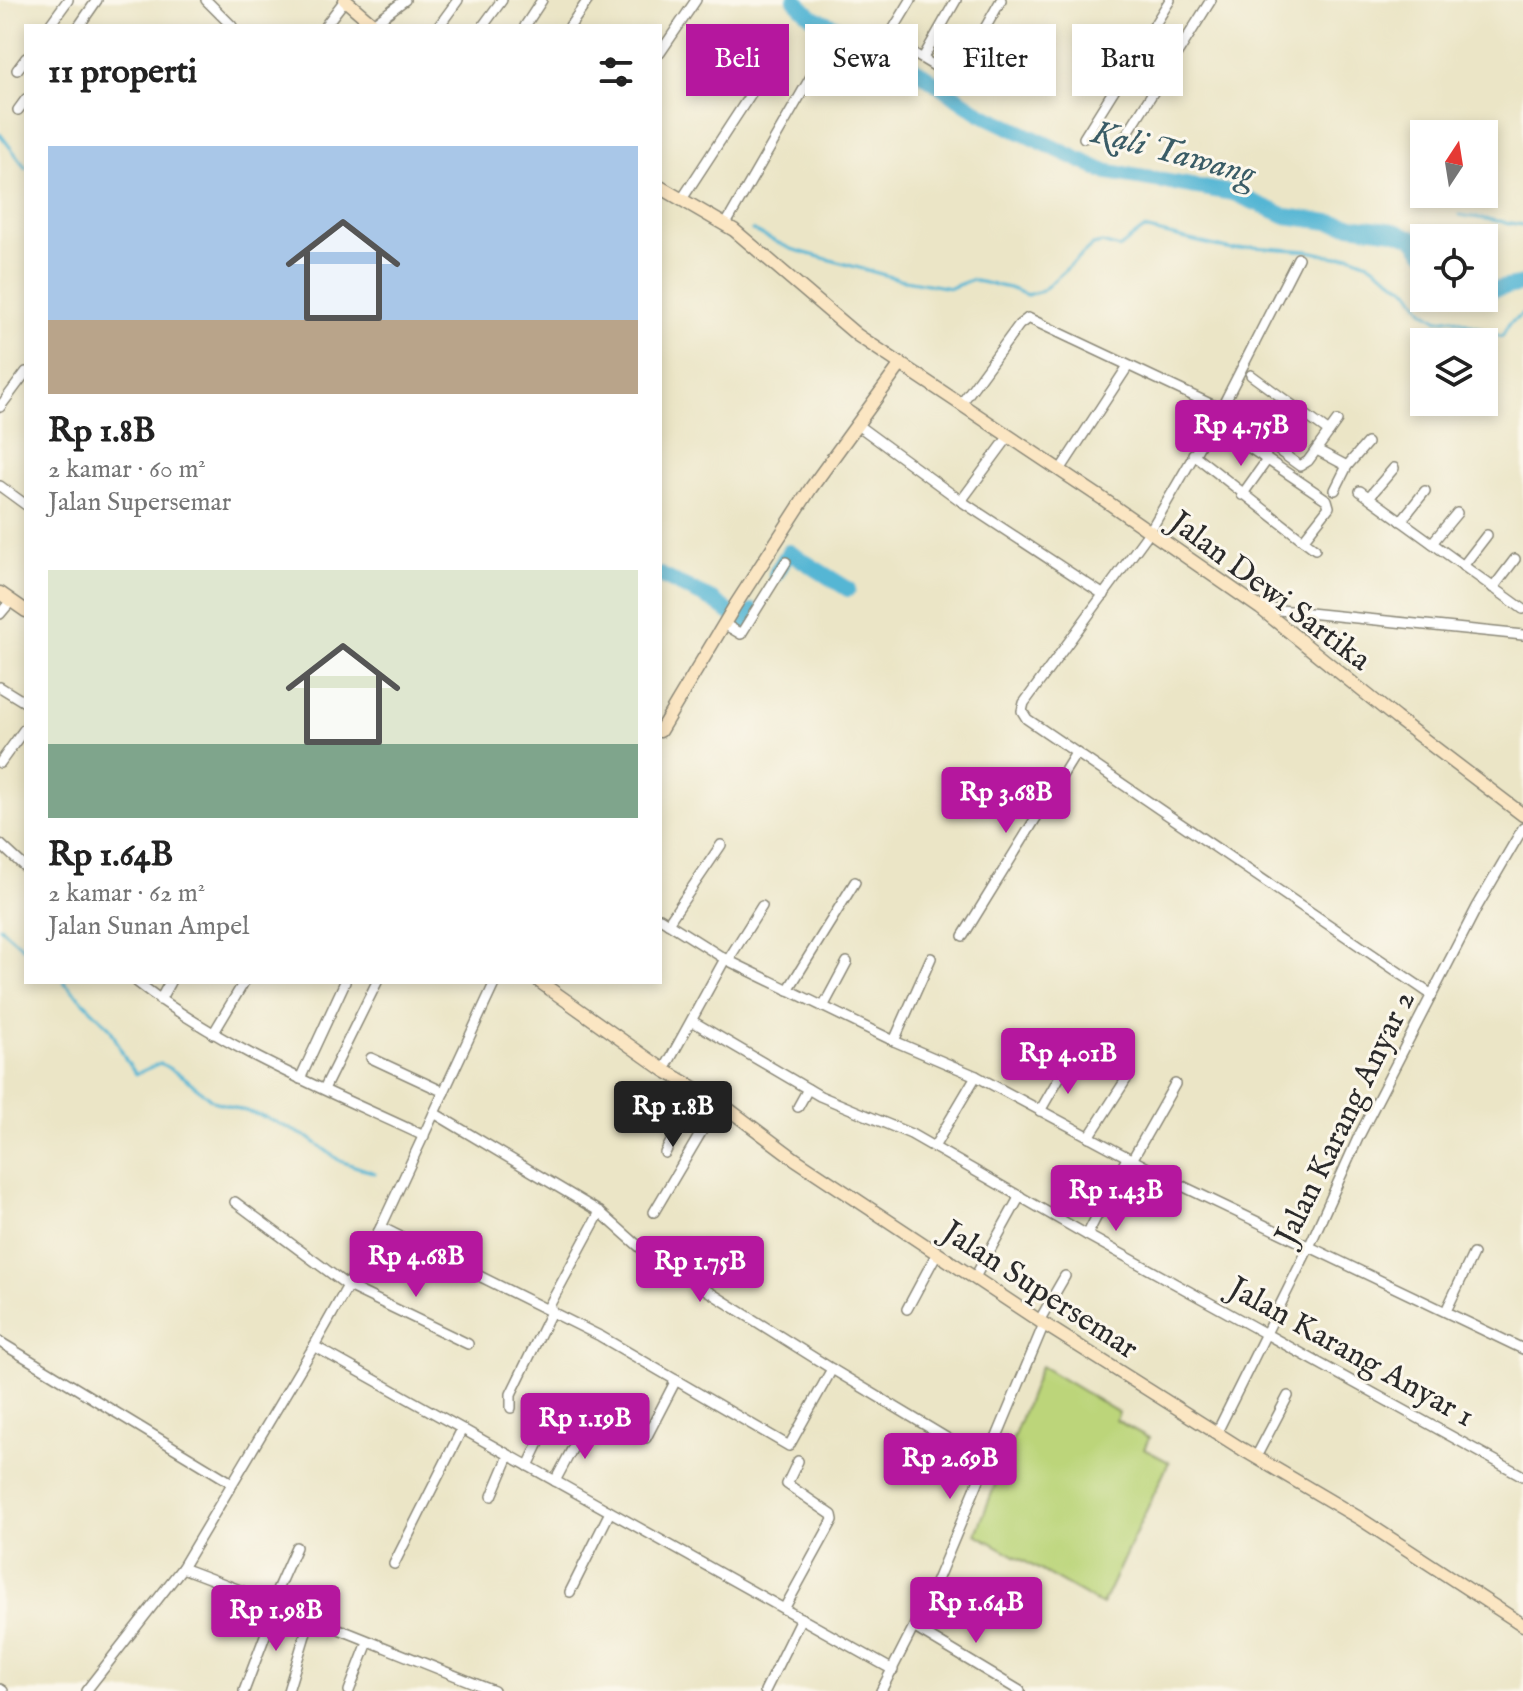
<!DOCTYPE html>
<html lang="id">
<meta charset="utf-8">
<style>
body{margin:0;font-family:"IM FELL English",serif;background:#f6f6f6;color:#222;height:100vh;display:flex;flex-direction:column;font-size:30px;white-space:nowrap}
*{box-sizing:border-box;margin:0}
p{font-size:26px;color:#767676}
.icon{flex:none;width:44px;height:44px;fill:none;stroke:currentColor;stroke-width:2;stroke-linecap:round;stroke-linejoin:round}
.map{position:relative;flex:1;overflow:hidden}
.panel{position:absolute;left:24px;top:24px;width:638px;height:960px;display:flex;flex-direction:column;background:#fff;border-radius:0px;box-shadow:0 4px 12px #0003}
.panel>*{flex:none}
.top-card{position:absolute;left:686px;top:24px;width:716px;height:72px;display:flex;gap:16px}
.needle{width:52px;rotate:12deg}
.controls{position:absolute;left:1410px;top:120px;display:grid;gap:16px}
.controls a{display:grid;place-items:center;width:88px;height:88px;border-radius:0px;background:#fff;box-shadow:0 4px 12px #0003;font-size:40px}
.price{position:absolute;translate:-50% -68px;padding:0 18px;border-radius:8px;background:#b5179e;color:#fff;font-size:26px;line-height:52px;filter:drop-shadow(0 2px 4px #0008)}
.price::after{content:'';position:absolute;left:50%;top:48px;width:24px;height:18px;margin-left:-12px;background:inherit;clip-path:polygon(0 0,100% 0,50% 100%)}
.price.on{background:#222;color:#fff}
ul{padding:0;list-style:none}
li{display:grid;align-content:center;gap:16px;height:424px;padding:0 24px}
li span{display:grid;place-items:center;height:248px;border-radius:0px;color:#555}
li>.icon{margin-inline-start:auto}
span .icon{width:144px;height:144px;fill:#fffc;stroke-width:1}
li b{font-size:34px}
h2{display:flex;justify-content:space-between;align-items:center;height:96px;padding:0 24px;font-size:34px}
.pill{padding:0 28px;border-radius:0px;background:#fff;box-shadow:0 4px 12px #0003;font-size:28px;line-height:72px}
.pill.on{background:#b5179e;color:#fff}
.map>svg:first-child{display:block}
</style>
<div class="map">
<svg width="1523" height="1691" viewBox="0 0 1523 1691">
<rect width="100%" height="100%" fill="#fbf7ec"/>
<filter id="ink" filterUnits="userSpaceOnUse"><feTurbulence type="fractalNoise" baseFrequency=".0125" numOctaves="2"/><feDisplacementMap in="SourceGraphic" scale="16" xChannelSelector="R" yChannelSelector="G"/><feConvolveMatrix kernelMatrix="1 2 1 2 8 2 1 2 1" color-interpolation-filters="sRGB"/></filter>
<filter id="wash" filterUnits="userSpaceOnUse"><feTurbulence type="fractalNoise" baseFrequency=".006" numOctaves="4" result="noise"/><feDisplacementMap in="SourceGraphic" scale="32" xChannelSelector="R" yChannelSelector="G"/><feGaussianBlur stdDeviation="1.8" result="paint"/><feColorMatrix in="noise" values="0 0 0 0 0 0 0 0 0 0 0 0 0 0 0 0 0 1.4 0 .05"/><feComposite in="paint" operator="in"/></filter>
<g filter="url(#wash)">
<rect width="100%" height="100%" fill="#ebe5c6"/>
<polygon fill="#bcd57a" stroke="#748052" stroke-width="2" points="1041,1366 1119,1413 1116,1420 1149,1438 1144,1449 1169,1462 1102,1605 976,1534"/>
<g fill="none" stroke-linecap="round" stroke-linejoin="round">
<g stroke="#55b6d4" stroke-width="3">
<polyline points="0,134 26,168"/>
<polyline points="1460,215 1523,225"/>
<polyline points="752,230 791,249 899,279 950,288 971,280 1009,288 1027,295 1042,291 1093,245 1102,243 1119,248 1144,229 1232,250 1253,247 1309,251 1336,257 1350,255 1368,262 1410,291 1423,310 1438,320 1453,318 1502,337 1509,324 1523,314"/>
<polyline points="0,927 26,950"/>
<polyline points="64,982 110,1028 126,1060 136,1074 160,1063 184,1077 213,1101 265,1117 309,1138 340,1161 375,1173"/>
</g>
<g stroke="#55b6d4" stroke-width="16">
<polyline points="795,0 811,16 860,37 915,69 980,113 1103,171 1233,193 1286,216 1394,231 1413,238 1424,252"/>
<polyline points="1484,291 1523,284"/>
<polyline points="776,574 789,552 848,589"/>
<polyline points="660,575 714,601 745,624 753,611"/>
</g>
</g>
</g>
<g filter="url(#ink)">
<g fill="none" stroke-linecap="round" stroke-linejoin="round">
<g stroke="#8b8878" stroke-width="12">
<g id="street">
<polyline points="206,0 232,26"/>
<polyline points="911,0 891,33 891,40 953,77 959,74 1001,0"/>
<polyline points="373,24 405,0"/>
<polyline points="49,26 68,0"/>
<polyline points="79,26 97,0"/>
<polyline points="325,26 345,0"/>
<polyline points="439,26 458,0"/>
<polyline points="483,26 502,0"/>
<polyline points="525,26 542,0"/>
<polyline points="570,26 588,0"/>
<polyline points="660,53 696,0"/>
<polyline points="923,58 956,0"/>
<polyline points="17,70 26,58"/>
<polyline points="18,110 26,99"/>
<polyline points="1125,137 1211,0"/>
<polyline points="1084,138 1170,0"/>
<polyline points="682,199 769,66"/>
<polyline points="726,224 824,54"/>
<polyline points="1298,258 1221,409 1150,531 1024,703 1022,711 1027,719 1432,995"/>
<polyline points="1251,375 1329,432"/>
<polyline points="961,404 1019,325 1028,318 1221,409 1300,466 1308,461 1337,421"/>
<polyline points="0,407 26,372"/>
<polyline points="856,424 961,501 1104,595"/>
<polyline points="1317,450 1347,466"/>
<polyline points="1193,454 1303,540 1329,507 1327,500 1213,423"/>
<polyline points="1263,457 1299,410"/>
<polyline points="1060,470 1128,366"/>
<polyline points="0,486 26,505"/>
<polyline points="1335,490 1347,466 1367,443"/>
<polyline points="1360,491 1523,609"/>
<polyline points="1242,495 1267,460"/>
<polyline points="1369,497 1394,468"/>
<polyline points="961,501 1009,436"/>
<polyline points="1401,521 1425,491"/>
<polyline points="1303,540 1315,549"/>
<polyline points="1432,543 1457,513"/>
<polyline points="1463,566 1487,535"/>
<polyline points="1493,588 1515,559"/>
<polyline points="1260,608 1523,635"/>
<polyline points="0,614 11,601"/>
<polyline points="724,624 741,634 786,562"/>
<polyline points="0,687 26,703"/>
<polyline points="0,763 26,727"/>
<polyline points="0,844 26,868"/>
<polyline points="660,918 725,959 894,1041 976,1076 1172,1181 1523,1349"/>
<polyline points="668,923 721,845"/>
<polyline points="963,936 1076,753"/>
<polyline points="728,960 762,906"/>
<path d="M137 982C223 1049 326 1090 424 1136"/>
<polyline points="788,990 855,882"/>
<polyline points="160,1000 170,982"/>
<polyline points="823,1007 847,962"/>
<polyline points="692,1021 820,1096 911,1134 1087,1235 1523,1476"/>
<polyline points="213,1034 244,982"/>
<polyline points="894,1041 931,958"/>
<polyline points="371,1058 444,1092"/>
<polyline points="664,1070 725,959"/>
<polyline points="300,1079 345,982"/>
<polyline points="324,1089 377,982"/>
<polyline points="798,1107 808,1089"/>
<polyline points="1040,1111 1067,1064"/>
<polyline points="434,1113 600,1212 644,1251 832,1369 985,1461"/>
<polyline points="1089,1137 1127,1078"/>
<polyline points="934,1147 976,1076"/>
<polyline points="665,1153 698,1089"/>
<polyline points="1132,1160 1175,1084"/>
<polyline points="235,1202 348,1286 468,1344"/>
<polyline points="654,1212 719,1102"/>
<polyline points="381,1227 600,1336 789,1446 832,1369"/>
<polyline points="1087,1235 1127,1158"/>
<polyline points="975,1277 1020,1196"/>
<polyline points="548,1308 600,1212"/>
<polyline points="907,1309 937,1253"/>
<polyline points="1446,1311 1473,1254"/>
<polyline points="1039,1321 1065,1276"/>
<polyline points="0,1342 232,1483"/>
<polyline points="314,1346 893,1670"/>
<polyline points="511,1408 511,1394 552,1310"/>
<polyline points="1217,1432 1309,1247 1358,1138 1477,907 1523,828"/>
<polyline points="646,1438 676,1380"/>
<polyline points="1256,1457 1288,1396"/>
<polyline points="528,1466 559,1401"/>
<polyline points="555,1481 585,1425"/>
<polyline points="492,1496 509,1456"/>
<polyline points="394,1564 462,1429"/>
<path d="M182 1568C287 1607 390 1650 494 1691"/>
<polyline points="570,1592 610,1512"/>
<polyline points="272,1601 296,1547"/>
<polyline points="784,1609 833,1520 832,1515 787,1484 798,1461"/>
<polyline points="915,1628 1020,1691"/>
<polyline points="0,1689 3,1691"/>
<polyline points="86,1691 182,1568 314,1346 381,1227 495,982"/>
<polyline points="244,1691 277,1604"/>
<polyline points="288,1691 310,1619"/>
<polyline points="349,1691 368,1642"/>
<polyline points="765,1691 801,1618"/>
<polyline points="881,1691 935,1585 1044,1324"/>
</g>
</g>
<g stroke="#8b8878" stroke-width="15">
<g id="secondary">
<polyline points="345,0 375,26"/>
<polyline points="660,187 734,230 857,335 1103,499 1260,608 1396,718 1523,815"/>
<polyline points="0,593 26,611"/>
<polyline points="660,731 736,604 811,488 901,364"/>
<polyline points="540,982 664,1070 719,1102 795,1159 1044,1324 1242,1449 1359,1518 1523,1625"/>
</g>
</g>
<use href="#street" stroke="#fff" stroke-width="9"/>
<use href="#secondary" stroke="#fbe6c3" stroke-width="12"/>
</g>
</g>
<g text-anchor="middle" stroke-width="6" stroke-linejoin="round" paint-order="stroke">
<g font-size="32" fill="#2b2b2b" stroke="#fbf7ec">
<text transform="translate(1271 590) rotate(37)" y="11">Jalan Dewi Sartika</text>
<text transform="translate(1344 1117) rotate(-64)" y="11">Jalan Karang Anyar 2</text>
<text transform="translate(1041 1289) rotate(33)" y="11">Jalan Supersemar</text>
<text transform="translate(1352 1351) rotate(29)" y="11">Jalan Karang Anyar 1</text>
</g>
<g font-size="34" font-style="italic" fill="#3a5c66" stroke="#fbf7ec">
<text transform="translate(1174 151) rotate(15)" y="12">Kali Tawang</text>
</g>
</g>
</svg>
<div class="controls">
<a><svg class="needle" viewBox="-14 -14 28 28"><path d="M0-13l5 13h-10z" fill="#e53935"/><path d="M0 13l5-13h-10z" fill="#767676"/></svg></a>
<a><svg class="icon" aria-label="locate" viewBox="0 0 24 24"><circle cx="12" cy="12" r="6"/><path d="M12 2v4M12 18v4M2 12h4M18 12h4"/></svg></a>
<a><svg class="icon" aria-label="layers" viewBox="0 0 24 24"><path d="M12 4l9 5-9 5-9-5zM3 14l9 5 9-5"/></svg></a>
</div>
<b class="price" style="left:1241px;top:468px">Rp 4.75B</b>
<b class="price" style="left:1006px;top:835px">Rp 3.68B</b>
<b class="price" style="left:1068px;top:1096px">Rp 4.01B</b>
<b class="price on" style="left:673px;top:1149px">Rp 1.8B</b>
<b class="price" style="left:1116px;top:1233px">Rp 1.43B</b>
<b class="price" style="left:416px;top:1299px">Rp 4.68B</b>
<b class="price" style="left:700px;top:1304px">Rp 1.75B</b>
<b class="price" style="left:585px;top:1461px">Rp 1.19B</b>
<b class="price" style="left:950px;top:1501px">Rp 2.69B</b>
<b class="price" style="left:976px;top:1645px">Rp 1.64B</b>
<b class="price" style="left:276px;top:1653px">Rp 1.98B</b>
<div class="top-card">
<a class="pill on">Beli</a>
<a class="pill">Sewa</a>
<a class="pill">Filter</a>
<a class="pill">Baru</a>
</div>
<section class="panel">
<h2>11 properti<svg class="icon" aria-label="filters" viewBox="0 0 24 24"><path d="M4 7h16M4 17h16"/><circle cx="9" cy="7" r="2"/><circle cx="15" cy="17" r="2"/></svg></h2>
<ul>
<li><span style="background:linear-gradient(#a9c7e8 70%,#b9a48a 0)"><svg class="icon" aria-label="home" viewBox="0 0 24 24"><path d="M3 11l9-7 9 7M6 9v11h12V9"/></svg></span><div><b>Rp 1.8B</b><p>2 kamar · 60 m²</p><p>Jalan Supersemar</p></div></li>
<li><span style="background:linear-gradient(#dfe7d0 70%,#7fa58c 0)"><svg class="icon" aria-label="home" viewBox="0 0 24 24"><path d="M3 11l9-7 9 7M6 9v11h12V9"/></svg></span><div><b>Rp 1.64B</b><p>2 kamar · 62 m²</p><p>Jalan Sunan Ampel</p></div></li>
</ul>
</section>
</div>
